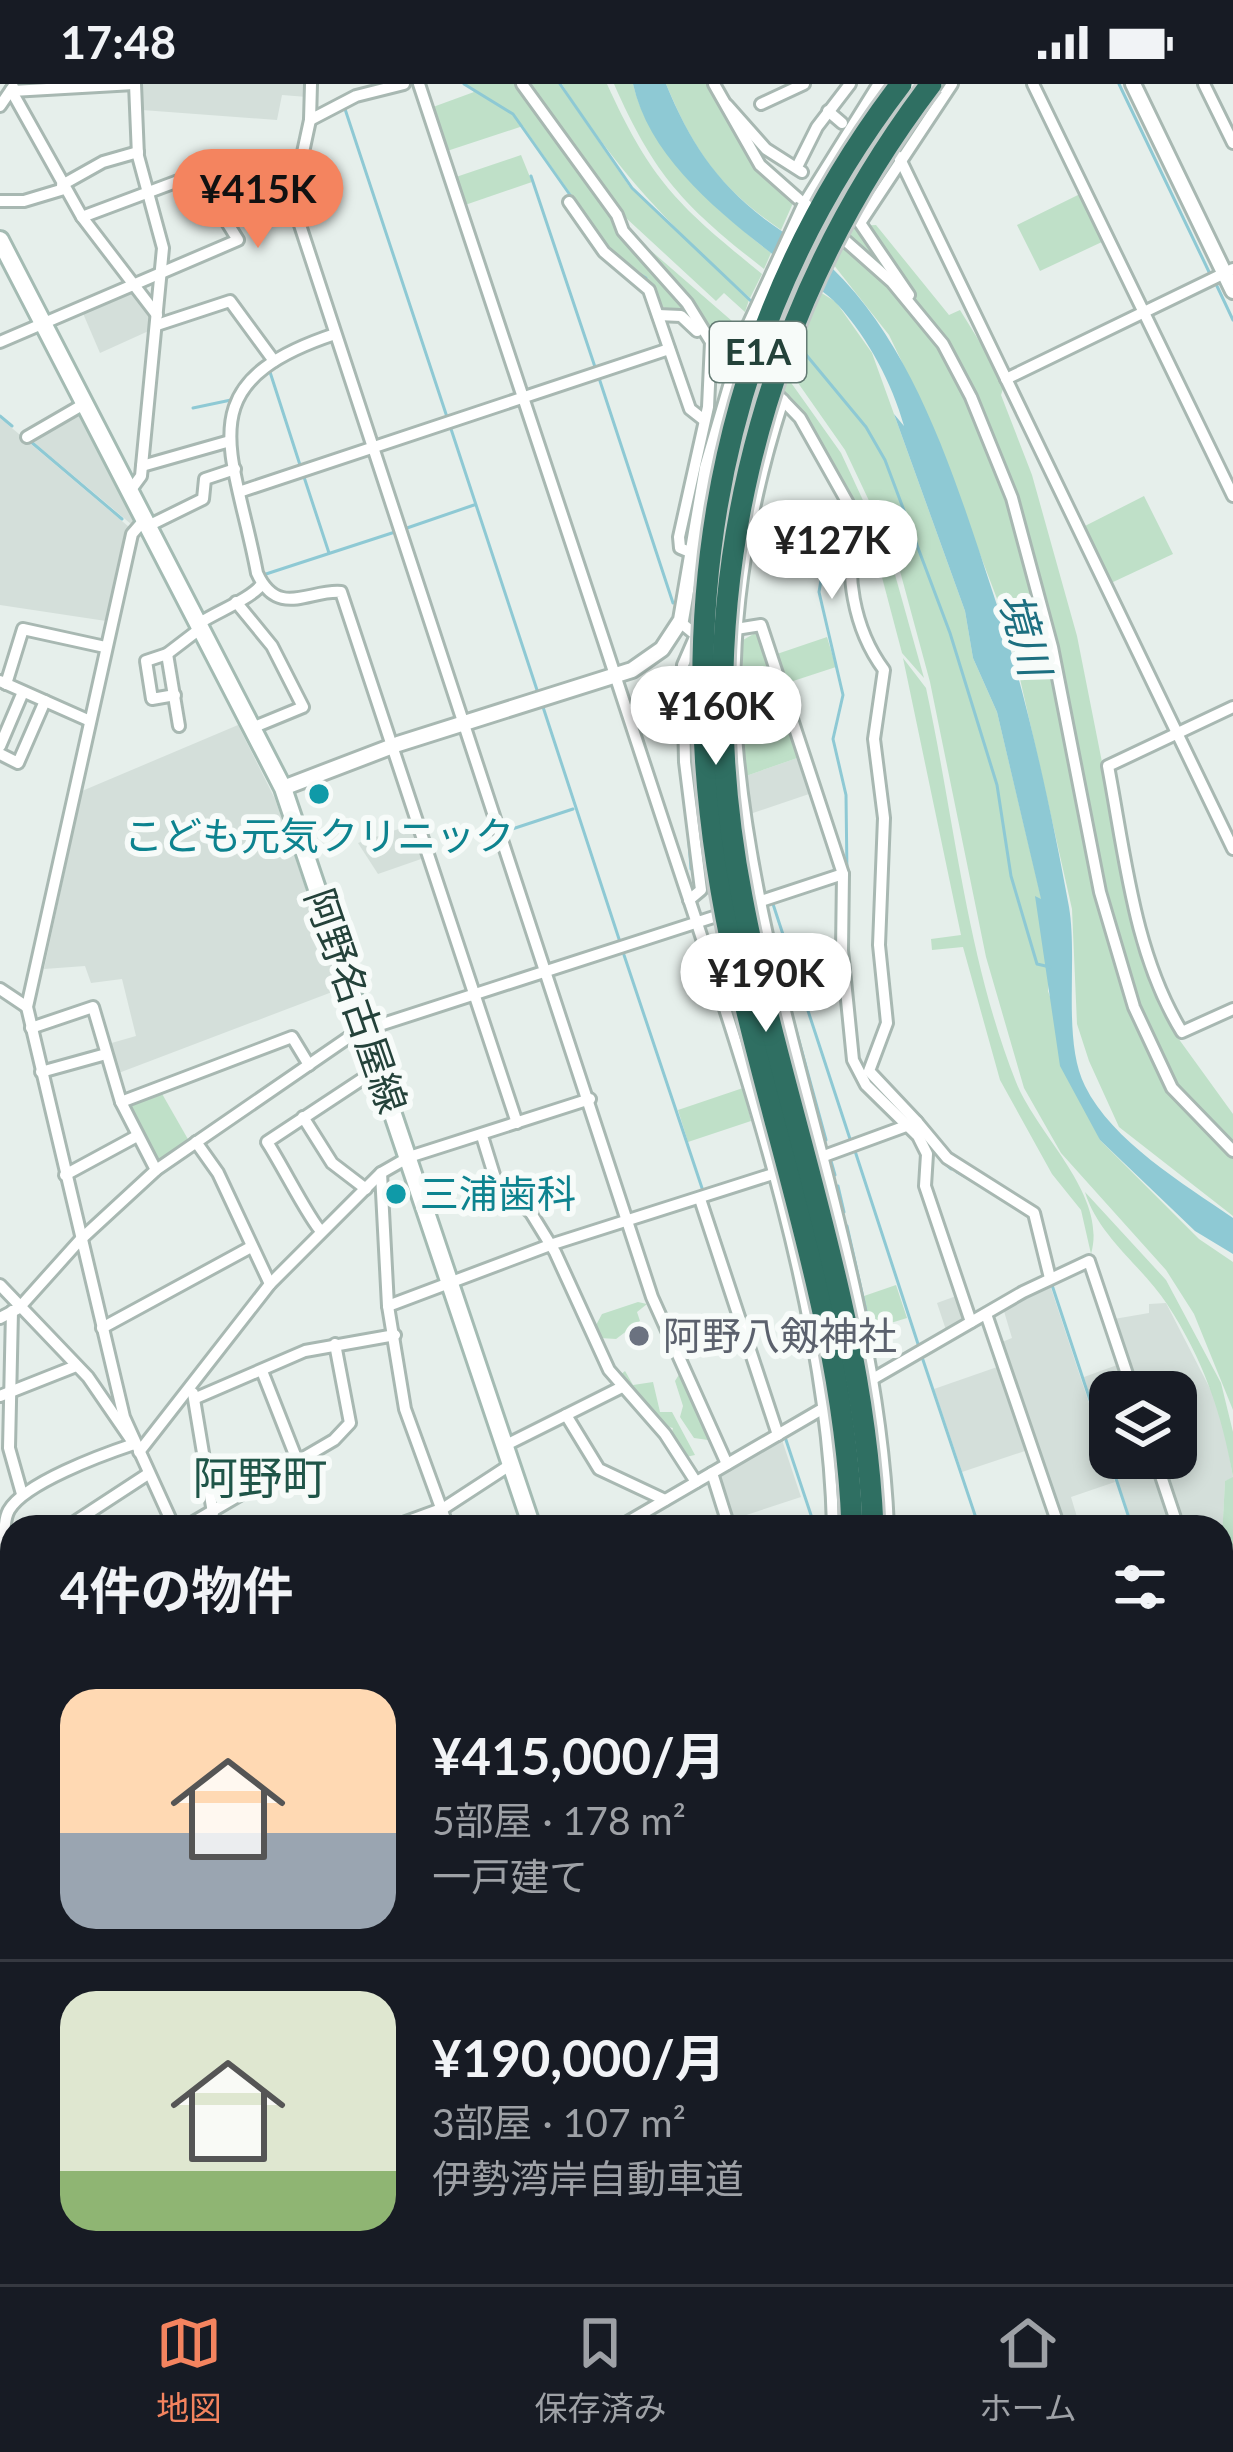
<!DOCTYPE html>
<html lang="ja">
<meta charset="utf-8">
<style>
body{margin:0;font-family:Lato,"Noto Sans JP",sans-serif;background:#242831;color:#f1f3f6;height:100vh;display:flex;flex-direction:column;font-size:45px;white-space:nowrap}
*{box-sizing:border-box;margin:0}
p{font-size:39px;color:#9ea1a6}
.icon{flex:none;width:66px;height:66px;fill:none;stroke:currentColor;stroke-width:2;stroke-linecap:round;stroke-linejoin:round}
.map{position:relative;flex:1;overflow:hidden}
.panel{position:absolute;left:0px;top:1431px;width:1233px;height:771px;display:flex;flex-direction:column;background:#171b24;border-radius:36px 36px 0 0;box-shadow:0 6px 18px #0003}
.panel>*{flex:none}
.controls{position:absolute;left:1089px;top:1287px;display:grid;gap:24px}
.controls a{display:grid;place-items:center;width:108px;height:108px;border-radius:24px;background:#171b24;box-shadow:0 6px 18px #0003;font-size:60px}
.price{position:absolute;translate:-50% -102px;padding:0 27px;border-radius:42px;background:#fff;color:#222;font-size:39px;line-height:78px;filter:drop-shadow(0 3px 6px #0008)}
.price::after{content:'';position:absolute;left:50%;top:72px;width:36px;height:27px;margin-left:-18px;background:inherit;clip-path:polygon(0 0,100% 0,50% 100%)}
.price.current{background:#f4845f;color:#111}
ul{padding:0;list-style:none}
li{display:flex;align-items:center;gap:36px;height:300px;padding:0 60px}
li+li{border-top:3px solid #363941}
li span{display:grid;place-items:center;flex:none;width:336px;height:240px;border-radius:36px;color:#555}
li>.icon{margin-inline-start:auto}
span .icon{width:144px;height:144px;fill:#fffc;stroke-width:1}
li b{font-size:51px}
h2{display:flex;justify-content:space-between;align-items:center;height:144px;padding:0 60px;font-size:51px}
.status{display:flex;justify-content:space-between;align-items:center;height:84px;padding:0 60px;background:#171b24;direction:ltr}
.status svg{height:33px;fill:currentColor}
.menu{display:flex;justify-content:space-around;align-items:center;height:168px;border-top:3px solid #363941;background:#171b24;font-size:33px;color:#9ea1a6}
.menu a{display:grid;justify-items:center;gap:6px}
.menu .current{color:#f4845f}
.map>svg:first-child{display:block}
</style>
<div class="status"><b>17:48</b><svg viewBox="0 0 49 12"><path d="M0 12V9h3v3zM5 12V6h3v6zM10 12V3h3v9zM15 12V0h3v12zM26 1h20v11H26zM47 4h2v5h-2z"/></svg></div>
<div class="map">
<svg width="1233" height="2200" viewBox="0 0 1233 2200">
<rect width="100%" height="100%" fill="#e6efeb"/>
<g fill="#d4dfda">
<polygon points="141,0 308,0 307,13 282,11 277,36 142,26"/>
<polygon points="131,207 154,231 153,245 100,269 82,227"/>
<polygon points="77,328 133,436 131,440 30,355"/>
<polygon points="0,334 129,443 106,537 0,521"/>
<polygon points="238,641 275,715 340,905 116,990 108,960 136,952 122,895 91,899 85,882 44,885 82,707"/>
<polygon points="800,673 812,709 750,730 746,692"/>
<polygon points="413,740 424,774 378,790 358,759"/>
<polygon points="1049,1198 1115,1398 1071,1413 1080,1443 1063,1443 1002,1258 1012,1254 1003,1224"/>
<polygon points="959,1211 967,1235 947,1249 937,1219"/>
<polygon points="1166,1219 1222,1328 1233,1394 1225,1397 1221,1475 1221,1443 1184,1443 1160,1374 1176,1374 1176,1308 1138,1308 1114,1235 1149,1229 1149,1220"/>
<polygon points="1120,1280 1129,1308 1110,1308 1110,1373 1084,1293"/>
<polygon points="1000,1282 1028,1366 962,1388 934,1305"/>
<polygon points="781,1353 801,1413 731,1436 717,1393"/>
<polygon points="1110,1374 1152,1374 1171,1441 1133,1443"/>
</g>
<g fill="#bfe0c8">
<polygon points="465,0 518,0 694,236 661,222 646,193 608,163 523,42 447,67 433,23 474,8"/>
<polygon points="527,0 559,0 629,102 749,216 745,228 724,209 716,217 612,121"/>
<path d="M562 0H607C652 99 680 123 762 190L750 214C671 143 619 90 562 0Z"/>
<path d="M614 0H633C650 71 717 126 771 169L764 185C685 123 655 93 614 0Z"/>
<path d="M666 0H710L758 82 793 119 781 146C719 103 695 69 666 0Z"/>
<polygon points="521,71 532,98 465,121 456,93"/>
<polygon points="1080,110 1104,157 1040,187 1017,141"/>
<polygon points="876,141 949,231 960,226 1005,299 1001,311 1032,391 1077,552 1121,774 1146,868 1173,947 1233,1030 1233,1132 1119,1043 1089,977 1077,940 1072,825 1009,546 924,324 889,251 833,180 854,142"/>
<polygon points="626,145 740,244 724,289 715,281 715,258"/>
<polygon points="820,208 836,218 872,269 965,527 973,574 997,628 1042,817 1036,814 1050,888 1048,907 1100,1056 1199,1155 1233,1178 1233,1326 1194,1230 1166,1186 1061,1069 1024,1004 986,873 930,598 897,476 845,366 789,286"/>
<path d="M787 293 841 369 888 470C844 425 822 357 783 307Z"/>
<polygon points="1144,412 1173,470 1111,499 1083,443"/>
<polygon points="874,463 892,480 924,594 902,569"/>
<polygon points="757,548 771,584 743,594 743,556"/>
<polygon points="827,553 836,583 784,600 774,571"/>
<path d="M903 574 926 604C954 733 967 875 1016 998 1037 1051 1108 1111 1091 1170L1081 1126 1052 1090 1000 996 963 863 932 866 931 855 961 851Z"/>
<polygon points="786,628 800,673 746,692 742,646"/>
<polygon points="743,1004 751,1037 688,1058 678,1026"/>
<polygon points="161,1008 189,1057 160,1078 127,1024"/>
<path d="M1085 1108 1166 1196 1221 1299 1233 1348V1492L1224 1553 1228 1474 1221 1473 1225 1397 1233 1393C1222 1329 1203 1275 1167 1220 1142 1182 1098 1152 1085 1108Z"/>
<polygon points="896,1201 907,1234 871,1245 864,1212"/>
<polygon points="638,1218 647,1220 637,1228 640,1237 616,1255 600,1254 595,1243 602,1230"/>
<polygon points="625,1287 633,1301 653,1298 660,1328 672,1328 695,1371 686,1373 671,1351 673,1344 664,1342 619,1292"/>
<polygon points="680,1289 711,1354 708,1356 694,1354 680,1333 683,1322 675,1297"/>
<polygon points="1233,1540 1233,1766 1221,1769 1221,1612"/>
<polygon points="1233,1780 1233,1875 1231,1888 1221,1888 1221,1783"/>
<polygon points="1221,1919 1231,1919 1233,2080 1227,2080 1221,2061"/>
<polygon points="1227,2095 1233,2119 1233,2200 1225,2200 1221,2188 1221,2096"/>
</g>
<path fill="#8ec9d4" d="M633 0H666C690 58 715 97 766 136 787 152 813 165 832 184 916 265 956 397 992 506 1024 600 1051 724 1069 823 1078 876 1062 956 1085 1002 1112 1057 1184 1100 1233 1134V1170L1195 1147 1100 1056 1060 982 1035 812 1041 815 997 628 973 574 965 527 894 330 904 342C892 299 868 254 838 221 826 208 808 198 794 187 733 139 651 81 633 0Z"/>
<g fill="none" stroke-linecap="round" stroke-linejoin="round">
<g stroke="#8ec9d4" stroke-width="3">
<polyline points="464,0 513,30 575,118"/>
<polyline points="560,0 632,104 752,218"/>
<polyline points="1119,0 1211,192"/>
<polyline points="345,25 447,333"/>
<polyline points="531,92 595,283"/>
<polyline points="631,185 646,194"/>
<polyline points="1216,200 1233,236"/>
<polyline points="798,261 866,343 885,376 950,549 997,701 1011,792 1037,880 1050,883"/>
<polyline points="270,288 300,381"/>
<polyline points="599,294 673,519"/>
<polyline points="193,324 231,316"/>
<polyline points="0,332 12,342"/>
<polyline points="451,345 537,606"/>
<polyline points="30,357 122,435"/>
<polyline points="304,393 329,469"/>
<polyline points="821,434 827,460 819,508 843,611 833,655 846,711 847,791"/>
<polyline points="407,444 474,421"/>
<polyline points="266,490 395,448"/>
<polyline points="543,623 620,858"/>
<polyline points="679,623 691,785"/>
<polyline points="506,747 573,725"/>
<polyline points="773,820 851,1058"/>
<polyline points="624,871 703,1107"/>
<polyline points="793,935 826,1056"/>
<polyline points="855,1067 919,1263"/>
<polyline points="831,1077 835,1091"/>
<polyline points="942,1077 951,1085"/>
<polyline points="957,1088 976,1099"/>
<polyline points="838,1102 844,1128"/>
<polyline points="707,1117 781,1342"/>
<polyline points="847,1142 868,1236"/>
<polyline points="1040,1173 1042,1184"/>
<polyline points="1052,1201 1132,1443"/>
<polyline points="869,1241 872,1257"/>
<polyline points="873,1262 874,1268"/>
<polyline points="922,1273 979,1443"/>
<polyline points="789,1350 785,1353 815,1443"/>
<polyline points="733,1437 735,1443"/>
<polyline points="94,2190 104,2200"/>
<polyline points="191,2190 191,2191"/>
<polyline points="1116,2190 1116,2200"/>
<polyline points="1220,2190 1223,2200"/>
<polyline points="843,2197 848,2200"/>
<polyline points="960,2197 960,2200"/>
</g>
<g stroke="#8ec9d4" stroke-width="16">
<polyline points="0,2126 12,2146"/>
<polyline points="46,2190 55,2200"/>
</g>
<polyline stroke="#bfccc8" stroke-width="10" stroke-dasharray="10 5" stroke-linecap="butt" points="719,291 772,307"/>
<g stroke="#a8b8b2" stroke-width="16">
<g id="minor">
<polyline points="311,0 310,36 356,12 404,0"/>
<path d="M419 0C501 246 583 493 664 740 736 958 828 1213 833 1443"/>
<polyline points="522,0 617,131 623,147 687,219 711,258 708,323 679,453 680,464 692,469"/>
<polyline points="714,0 760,81 892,198 943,260 971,313 1012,414 1052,563 1100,808 1134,923 1172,1004 1233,1067"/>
<polyline points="1033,0 1233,412"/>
<polyline points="1204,0 1233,59"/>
<polyline points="11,6 82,133 157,231"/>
<polyline points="12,7 134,0"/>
<polyline points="761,20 804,0"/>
<polyline points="727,21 766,65 802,88"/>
<polyline points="0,22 13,3"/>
<polyline points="828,27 842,39"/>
<polyline points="310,36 302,73 300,141 652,1213 727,1380"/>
<polyline points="899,73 1233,765"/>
<polyline points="797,83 817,43 850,0"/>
<polyline points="62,101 103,78 138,68"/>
<polyline points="0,117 24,117 64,105"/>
<polyline points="569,118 604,168 649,206 690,325 704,336"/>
<polyline points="82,133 197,90 302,73"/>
<polyline points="909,211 860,139 952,0"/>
<polyline points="658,231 681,232 697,247"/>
<polyline points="157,241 230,217 274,277"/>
<path d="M335 250C184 300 234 366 257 489 278 535 310 505 341 508L517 1039"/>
<polyline points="0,258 238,156 197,90"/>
<polyline points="1006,295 1233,185"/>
<path d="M775 308 800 334 859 439C841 485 855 547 884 586L874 655 884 734 879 861 887 939 869 987 917 1038 805 1079"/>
<path d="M783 316C746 431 726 554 738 675 764 936 877 1180 888 1443"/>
<polyline points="27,353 84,320"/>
<polyline points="142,382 230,357"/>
<polyline points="130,407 141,392 163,164 138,72 135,0"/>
<polyline points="242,407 669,265"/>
<polyline points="145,435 132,450 27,923 124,1333 174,1443"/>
<polyline points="148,442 203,415 205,395 235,385"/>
<polyline points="236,518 272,562 303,623 252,644"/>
<polyline points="680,538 696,551 683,581 685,678 701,806 689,816"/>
<path d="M198 540C216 528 251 515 262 500"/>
<polyline points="736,545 761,541 843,790 842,866 853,976 866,1001 918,1052 927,1070 925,1102 971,1238"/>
<polyline points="167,570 179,642"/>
<polyline points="0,597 90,637"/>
<polyline points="6,600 23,545 105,563"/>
<polyline points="175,611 152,615 146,577 167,570 201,544"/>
<path d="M1233 623 1108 682C1125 771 1134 870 1182 948L1233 925"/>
<polyline points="0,662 23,608"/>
<polyline points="0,670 18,679 45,617"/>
<polyline points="755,819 843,790"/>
<polyline points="0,905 27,923"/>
<polyline points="31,944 93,923 121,1018 156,1086"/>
<polyline points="41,988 106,970"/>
<polyline points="121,1018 292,953 309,981"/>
<polyline points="303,1033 332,1079 366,1105"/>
<polyline points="917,1038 947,1074 1034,1129 1050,1194"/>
<polyline points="482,1052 495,1094 531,1129 555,1168 609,1286 665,1350 696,1398"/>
<polyline points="196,1058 218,1089 270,1200"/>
<polyline points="381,1089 388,1222 405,1325 448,1443"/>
<polyline points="65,1091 137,1052"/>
<polyline points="700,1115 778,1351"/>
<path d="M321 1147C310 1137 281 1079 267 1058L379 984"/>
<path d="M0 1201 88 1293 134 1360C101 1371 25 1399 9 1426 0 1442 7 1476 12 1493"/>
<polyline points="388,1222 550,1161 776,1089"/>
<polyline points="12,1227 9,1364 22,1410"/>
<polyline points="986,1230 1059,1443"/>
<polyline points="0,1234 19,1224 80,1156 156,1086 355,949 726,829"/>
<polyline points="102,1244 251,1163"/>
<polyline points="262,1287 297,1376"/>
<polyline points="871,1296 1023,1208 1089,1177 1133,1308"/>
<polyline points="193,1309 213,1429"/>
<polyline points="0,1312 76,1282"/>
<polyline points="196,1314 305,1267 395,1251"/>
<polyline points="566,1331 599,1385 665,1416"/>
<polyline points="504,1362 622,1303"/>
<polyline points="139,1368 270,1200 381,1089 409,1073 590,1015"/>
<polyline points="1155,1374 1178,1443"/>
<polyline points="712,1389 729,1443"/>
<polyline points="67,1443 148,1390"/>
<polyline points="185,1443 334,1356 350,1339 335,1260"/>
<polyline points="392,1443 444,1424 510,1381"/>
<polyline points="619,1443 829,1321"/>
<polyline points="1221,1549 1221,1579"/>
<polyline points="0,1558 12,1553"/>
<polyline points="0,1677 12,1672"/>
<polyline points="0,1712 12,1712"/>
<polyline points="0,1809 12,1827"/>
<polyline points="0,1922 10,1918 12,1905"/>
<polyline points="0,2014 3,2040"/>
<polyline points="1230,2096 1233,2108"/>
<polyline points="145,2190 145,2198 226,2200"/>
<polyline points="298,2190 298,2200"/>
<polyline points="828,2190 837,2200"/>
<polyline points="1161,2190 1164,2200"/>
<polyline points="712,2195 758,2190"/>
<polyline points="776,2200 784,2190"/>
</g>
</g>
<g stroke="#a8b8b2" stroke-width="20">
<g id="tertiary">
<polyline points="1133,0 1233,207"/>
<polyline points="805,122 881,0"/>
<polyline points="283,704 398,660 632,586 662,565 681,536 707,384 747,248"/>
<polyline points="1221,1778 1233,1775"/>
<polyline points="1039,2190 1039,2200"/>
</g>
</g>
<g stroke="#a4bbb3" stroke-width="22">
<polyline id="secondary" points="0,156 283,704 532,1443"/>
</g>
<g stroke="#c2cac8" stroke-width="24">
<g id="trunk">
<polyline points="1221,1896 1233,1896"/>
<polyline points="1221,1909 1233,1909"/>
<polyline points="0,2041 12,2040"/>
<polyline points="817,2200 818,2190"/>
</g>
</g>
<use href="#minor" stroke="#fff" stroke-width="10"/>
<use href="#tertiary" stroke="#fff" stroke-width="14"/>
<use href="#secondary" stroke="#fff" stroke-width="16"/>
<use href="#trunk" stroke="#4c8a7c" stroke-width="18"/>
<g stroke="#5f7d75" stroke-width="8">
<g id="rail">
<polyline points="1221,2091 1233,2090"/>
<polyline points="0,2103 12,2102"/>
</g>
</g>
<use href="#rail" stroke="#f7fbf9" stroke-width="3" stroke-dasharray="9" stroke-linecap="butt"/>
<g stroke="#a8b8b2" stroke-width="20" stroke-linecap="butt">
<polyline id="tertiary-bridge" points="747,248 805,122"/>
</g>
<g stroke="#c2cac8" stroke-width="27" stroke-linecap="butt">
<g id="motorway-bridge">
<path d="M852 1443C845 1250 779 1072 737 886 665 572 701 262 901 0"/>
<path d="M873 1443C864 1225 782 1025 742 813 686 524 753 235 931 0"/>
<polyline points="689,2200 694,2190"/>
<polyline points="712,2200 716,2190"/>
</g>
</g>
<use href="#tertiary-bridge" stroke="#fff" stroke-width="14"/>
<use href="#motorway-bridge" stroke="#2f6f62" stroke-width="21"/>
</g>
<g fill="#0f9aa8" stroke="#f7fbf9" stroke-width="4.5">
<circle cx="319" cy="710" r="12"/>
<circle cx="396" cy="1110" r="12"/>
</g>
<circle fill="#6b7280" stroke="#f7fbf9" stroke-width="4.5" cx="639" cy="1252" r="12"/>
<g text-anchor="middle" stroke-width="12" stroke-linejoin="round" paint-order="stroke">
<rect fill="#f7fbf9" stroke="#637a73" stroke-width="3" x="710" y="238" width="96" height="60" rx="9"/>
<g font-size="36" font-weight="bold" fill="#24423a">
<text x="758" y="281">E1A</text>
</g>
<g font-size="39" fill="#0d838f" stroke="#f7fbf9">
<text x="319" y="766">こども元気クリニック</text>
<text x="420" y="1124" text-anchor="start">三浦歯科</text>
</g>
<g font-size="39" fill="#24423a" stroke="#f7fbf9">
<text transform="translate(356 917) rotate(71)" y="14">阿野名古屋線</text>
</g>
<g font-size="39" fill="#5b616d" stroke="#f7fbf9" text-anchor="start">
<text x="663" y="1266">阿野八剱神社</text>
</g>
<g font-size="42" font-style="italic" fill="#1c6f80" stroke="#f7fbf9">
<text transform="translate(1025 550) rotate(74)" y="15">境川</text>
</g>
<g font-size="45" fill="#1f5548" stroke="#f7fbf9">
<text x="260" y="1410">阿野町</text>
</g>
</g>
</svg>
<div class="controls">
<a><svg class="icon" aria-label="layers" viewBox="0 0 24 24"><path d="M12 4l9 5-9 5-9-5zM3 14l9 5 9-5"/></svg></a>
</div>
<b class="price current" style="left:258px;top:167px">¥415K</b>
<b class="price" style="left:832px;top:518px">¥127K</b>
<b class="price" style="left:716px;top:684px">¥160K</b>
<b class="price" style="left:766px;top:951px">¥190K</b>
<section class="panel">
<h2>4件の物件<svg class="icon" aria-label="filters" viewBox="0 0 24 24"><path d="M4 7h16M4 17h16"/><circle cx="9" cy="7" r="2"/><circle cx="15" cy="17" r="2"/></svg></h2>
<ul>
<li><span style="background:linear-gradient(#ffd9b3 60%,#9aa5b1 0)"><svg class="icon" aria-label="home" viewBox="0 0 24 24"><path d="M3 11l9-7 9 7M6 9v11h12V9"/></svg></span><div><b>¥415,000/月</b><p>5部屋 · 178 m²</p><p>一戸建て</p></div></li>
<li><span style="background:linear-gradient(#dfe7d0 75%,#8fb573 0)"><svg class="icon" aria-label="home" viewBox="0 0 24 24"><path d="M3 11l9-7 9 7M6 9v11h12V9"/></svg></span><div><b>¥190,000/月</b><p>3部屋 · 107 m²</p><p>伊勢湾岸自動車道</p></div></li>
</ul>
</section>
</div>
<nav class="menu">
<a class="current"><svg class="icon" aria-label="map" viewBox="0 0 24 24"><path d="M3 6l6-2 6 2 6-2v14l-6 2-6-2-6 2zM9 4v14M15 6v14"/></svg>地図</a>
<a><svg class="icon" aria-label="saved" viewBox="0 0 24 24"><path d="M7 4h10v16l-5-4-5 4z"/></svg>保存済み</a>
<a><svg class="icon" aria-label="home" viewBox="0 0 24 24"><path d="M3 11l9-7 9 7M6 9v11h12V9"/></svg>ホーム</a>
</nav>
